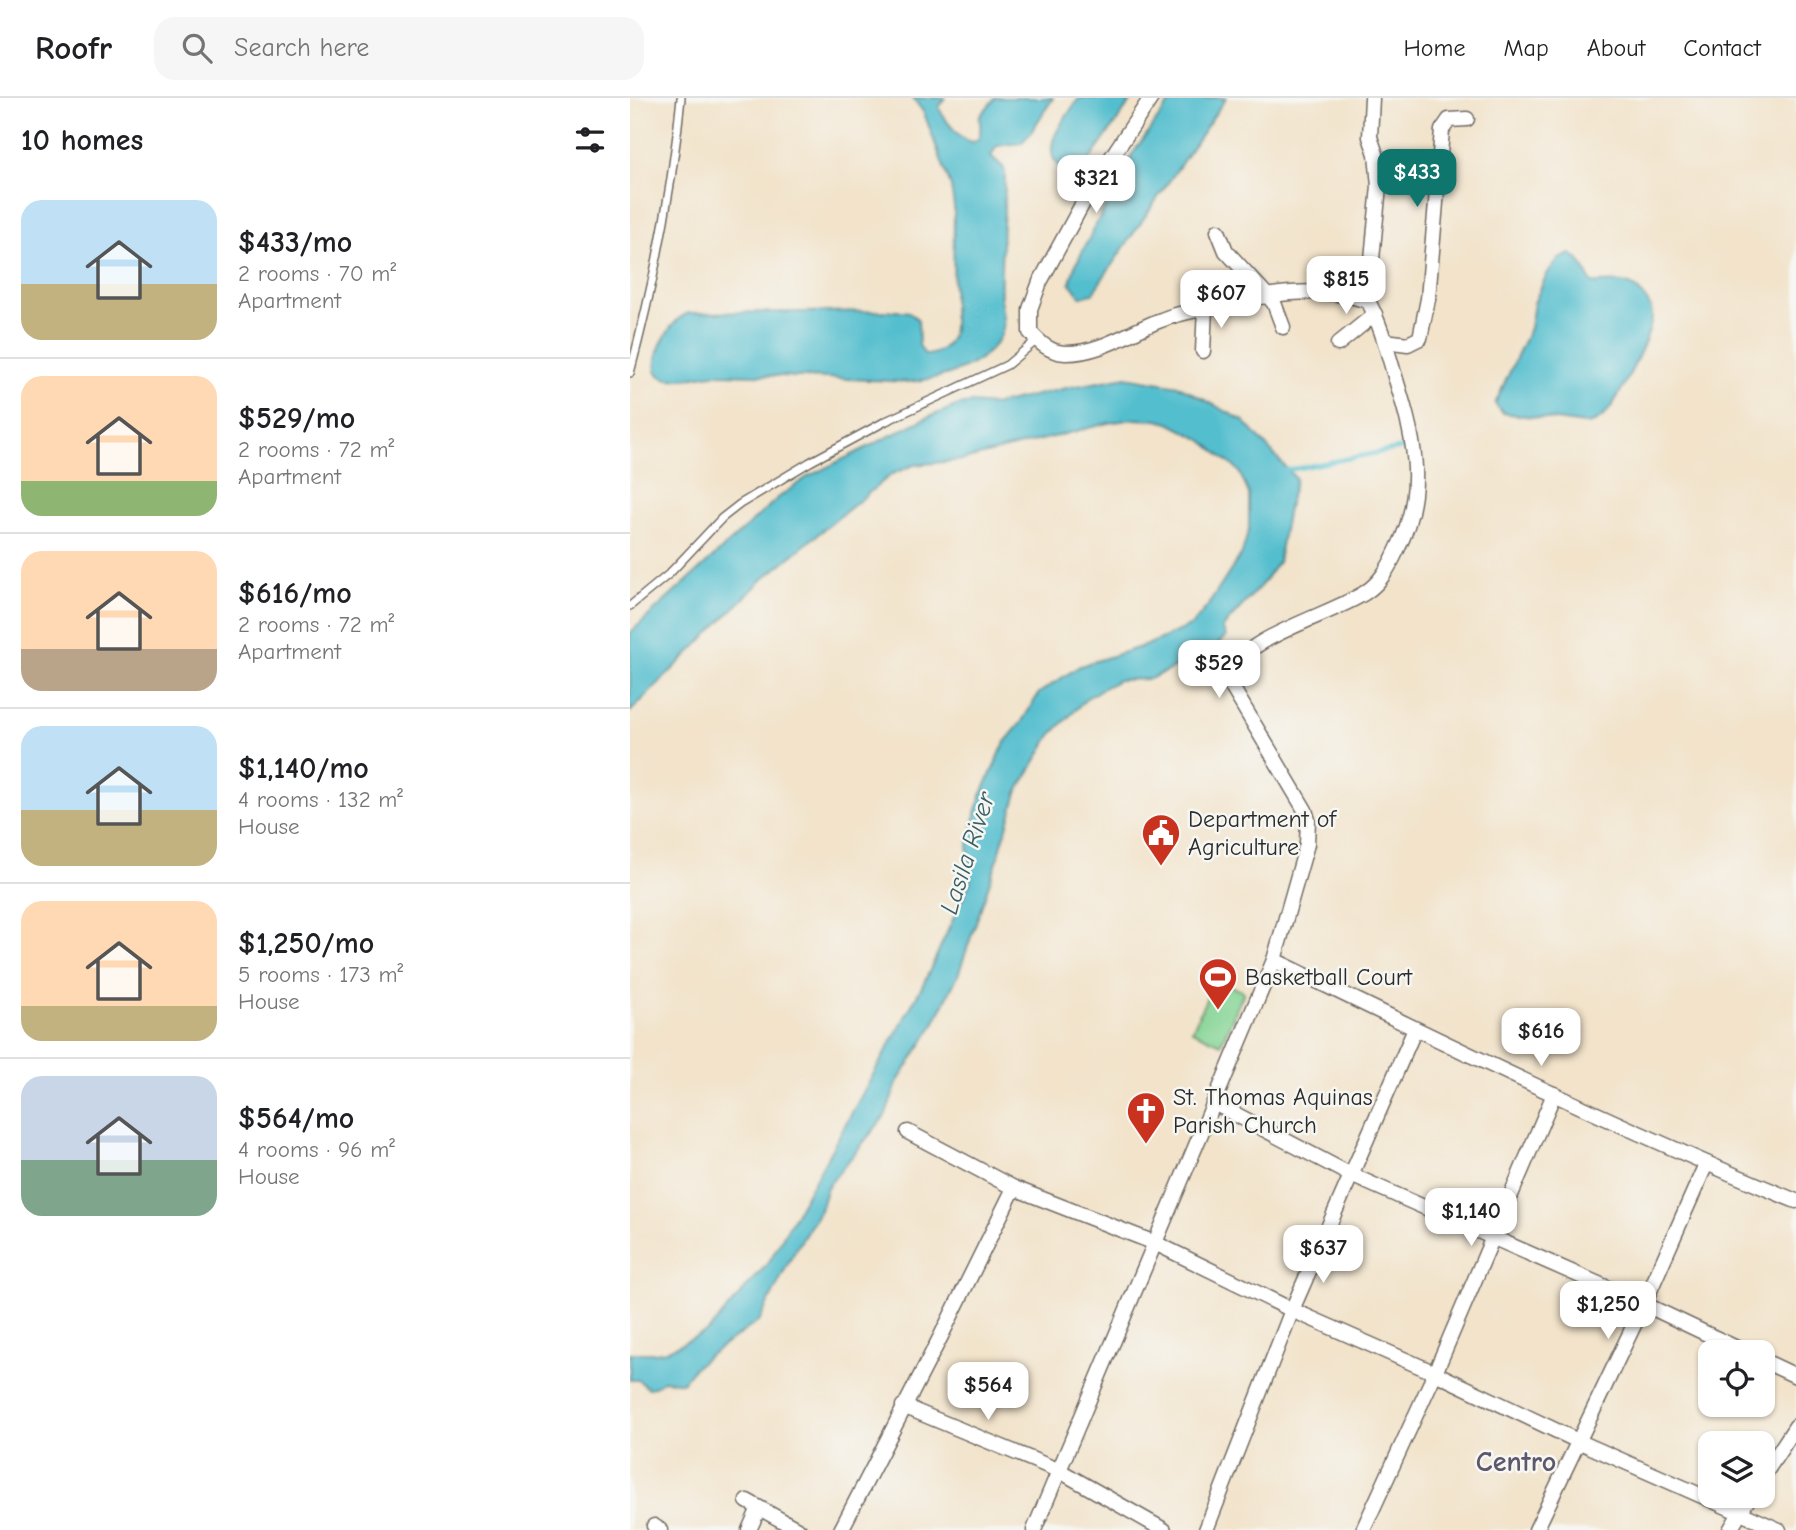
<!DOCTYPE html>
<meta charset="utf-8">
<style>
body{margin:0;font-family:"Comic Neue",sans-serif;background:#f6f6f6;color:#202124;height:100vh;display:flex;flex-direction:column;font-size:26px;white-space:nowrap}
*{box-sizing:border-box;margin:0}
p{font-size:23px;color:#757577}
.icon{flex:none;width:38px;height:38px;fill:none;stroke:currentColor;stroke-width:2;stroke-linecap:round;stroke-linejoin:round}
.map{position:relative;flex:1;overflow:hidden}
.details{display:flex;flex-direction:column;background:#fff;width:630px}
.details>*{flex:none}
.controls{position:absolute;left:1068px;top:1242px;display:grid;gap:14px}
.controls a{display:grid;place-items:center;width:77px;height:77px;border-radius:14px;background:#fff;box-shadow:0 2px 5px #0004;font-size:35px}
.price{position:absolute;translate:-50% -60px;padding:0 16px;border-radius:14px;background:#fff;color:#222;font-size:23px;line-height:46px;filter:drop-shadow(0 2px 4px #0008)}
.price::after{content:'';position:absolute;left:50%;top:42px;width:21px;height:16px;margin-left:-10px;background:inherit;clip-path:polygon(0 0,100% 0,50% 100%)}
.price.selected{background:#0f766e;color:#fff}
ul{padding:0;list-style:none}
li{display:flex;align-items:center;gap:21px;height:175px;padding:0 21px}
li+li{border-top:2px solid #e0e0e0}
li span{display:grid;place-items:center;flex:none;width:196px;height:140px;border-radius:21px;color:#555}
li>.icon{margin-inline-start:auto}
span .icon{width:84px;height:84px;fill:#fffc;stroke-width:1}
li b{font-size:30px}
h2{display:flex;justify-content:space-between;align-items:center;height:84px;padding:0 21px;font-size:30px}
header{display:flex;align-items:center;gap:42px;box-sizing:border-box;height:98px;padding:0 35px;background:#fff;border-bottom:2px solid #e0e0e0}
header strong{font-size:33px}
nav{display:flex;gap:38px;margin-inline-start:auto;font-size:24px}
.search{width:490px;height:63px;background:#f6f6f6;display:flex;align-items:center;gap:18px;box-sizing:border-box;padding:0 24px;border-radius:21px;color:#757577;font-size:26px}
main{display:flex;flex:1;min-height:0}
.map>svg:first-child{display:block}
</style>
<header>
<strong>Roofr</strong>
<div class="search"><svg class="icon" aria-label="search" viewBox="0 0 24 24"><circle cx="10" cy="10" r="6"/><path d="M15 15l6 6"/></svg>Search here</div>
<nav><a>Home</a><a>Map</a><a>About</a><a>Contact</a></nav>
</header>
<main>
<section class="details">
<h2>10 homes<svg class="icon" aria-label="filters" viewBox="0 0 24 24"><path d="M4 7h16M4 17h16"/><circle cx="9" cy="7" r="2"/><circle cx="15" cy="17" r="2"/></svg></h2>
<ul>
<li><span style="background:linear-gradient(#bfe0f5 60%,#c2b280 0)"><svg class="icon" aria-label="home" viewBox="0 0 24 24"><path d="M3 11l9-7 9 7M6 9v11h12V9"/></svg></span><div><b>$433/mo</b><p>2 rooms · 70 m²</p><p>Apartment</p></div></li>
<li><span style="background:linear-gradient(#ffd9b3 75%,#8fb573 0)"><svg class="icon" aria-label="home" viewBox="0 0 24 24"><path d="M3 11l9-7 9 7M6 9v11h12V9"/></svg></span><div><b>$529/mo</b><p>2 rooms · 72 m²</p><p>Apartment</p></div></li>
<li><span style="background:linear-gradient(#ffd9b3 70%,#b9a48a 0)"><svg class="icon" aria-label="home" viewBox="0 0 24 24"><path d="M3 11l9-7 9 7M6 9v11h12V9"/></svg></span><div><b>$616/mo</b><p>2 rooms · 72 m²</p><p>Apartment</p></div></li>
<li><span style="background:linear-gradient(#bfe0f5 60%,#c2b280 0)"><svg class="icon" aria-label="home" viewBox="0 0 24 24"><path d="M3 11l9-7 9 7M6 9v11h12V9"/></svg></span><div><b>$1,140/mo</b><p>4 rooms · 132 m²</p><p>House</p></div></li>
<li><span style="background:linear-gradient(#ffd9b3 75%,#c2b280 0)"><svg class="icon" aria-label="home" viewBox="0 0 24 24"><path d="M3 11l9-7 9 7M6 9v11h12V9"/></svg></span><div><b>$1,250/mo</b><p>5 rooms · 173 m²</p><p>House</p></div></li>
<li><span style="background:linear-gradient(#c9d6e8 60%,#7fa58c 0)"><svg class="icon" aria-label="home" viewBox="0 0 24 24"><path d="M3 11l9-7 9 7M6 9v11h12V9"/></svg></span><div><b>$564/mo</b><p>4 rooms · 96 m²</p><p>House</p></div></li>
</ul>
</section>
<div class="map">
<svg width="1166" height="1432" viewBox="0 0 1166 1432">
<rect width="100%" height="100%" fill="#f6f6f2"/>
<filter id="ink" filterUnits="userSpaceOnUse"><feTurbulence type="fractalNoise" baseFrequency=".0143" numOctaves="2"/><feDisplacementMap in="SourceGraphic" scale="14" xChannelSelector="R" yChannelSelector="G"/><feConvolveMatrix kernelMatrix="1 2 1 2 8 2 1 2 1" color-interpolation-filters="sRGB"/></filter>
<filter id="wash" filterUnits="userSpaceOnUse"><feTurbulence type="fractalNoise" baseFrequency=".00686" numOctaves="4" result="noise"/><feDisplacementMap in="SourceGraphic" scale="28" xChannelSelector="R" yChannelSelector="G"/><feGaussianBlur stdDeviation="1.57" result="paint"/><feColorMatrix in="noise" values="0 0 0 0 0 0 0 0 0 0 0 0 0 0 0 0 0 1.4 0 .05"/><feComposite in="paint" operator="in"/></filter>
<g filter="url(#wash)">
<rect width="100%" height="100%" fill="#f2e3ca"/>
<polygon fill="#84d494" stroke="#588060" stroke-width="2" points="585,881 614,894 591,946 562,933"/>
<g fill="#52bece" stroke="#3e747c" stroke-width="2">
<path d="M283 0H315L309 9 311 14C316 23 338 53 348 41 353 35 349 25 350 18L365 0H423L399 37 391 45 367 48 361 58 374 70 375 76C375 119 369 162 371 205 372 216 376 227 371 237 354 269 312 281 279 284 214 281 150 277 85 276 71 276 39 288 28 276 22 270 28 253 31 246 38 233 45 220 59 215L273 213 279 214 288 222 289 247 295 257C310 257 322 245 323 230L324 108 321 89 294 15Z"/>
<path d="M449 0H503L459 63 451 72 443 74 427 67C411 45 437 19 449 0Z"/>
<polygon points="543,0 596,0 462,196 451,199 440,185 445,168 501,58"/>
<path d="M940 156C953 161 955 175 962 185 973 186 990 182 1000 187 1011 193 1020 204 1022 216 1024 232 989 300 977 314 971 321 964 326 955 326L873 315 865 306 900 230 904 205 917 176 929 161Z"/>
<polygon points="496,279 549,288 614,323 666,381 659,405 648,464 633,485 592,530 596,538 574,560 556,564 520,581 489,582 473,590 457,600 421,637 387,695 368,760 328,877 303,928 268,983 255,1018 197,1089 190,1112 161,1160 129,1223 78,1258 63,1271 52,1285 34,1282 24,1289 18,1290 8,1282 0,1282 0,1255 25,1255 36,1253 78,1233 139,1164 294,885 340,784 338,747 350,700 375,644 391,625 409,595 450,568 517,547 562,527 577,509 612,455 619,431 619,396 609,373 572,342 539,325 527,322 503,321 478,325 333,362 284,367 262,376 133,481 0,614 0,535 148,400 177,379 296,320 329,307 341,305 364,307 436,290"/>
</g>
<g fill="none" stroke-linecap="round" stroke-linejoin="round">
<polyline stroke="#52bece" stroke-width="4.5" points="653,373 778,349"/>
</g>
</g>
<g filter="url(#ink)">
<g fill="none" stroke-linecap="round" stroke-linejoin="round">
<g stroke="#716b63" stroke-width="10">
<g id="service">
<path d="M0 275C24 185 42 93 51 0"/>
<polyline points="0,508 39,476 92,420 110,406 180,364 256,323 377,267 407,242"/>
</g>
</g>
<g stroke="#716b63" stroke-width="17">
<g id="minor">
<polyline points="588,133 596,153 644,205 653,229"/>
<polyline points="738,203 749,88 746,56 740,39 742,0"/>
<polyline points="755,243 778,246 790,240 798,201 812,32 819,22 837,21"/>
<polyline points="708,246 745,216"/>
<polyline points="573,253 575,210"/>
<path d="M644 862C816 946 989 1030 1166 1103"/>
<polyline points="584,1005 721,1077 1014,1206 1117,1255"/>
<polyline points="278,1034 384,1090 525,1145 662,1212 805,1275 950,1344 1149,1432"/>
<polyline points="1132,1262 1166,1278"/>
<polyline points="273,1308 430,1373 534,1432"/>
<polyline points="1132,1380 1166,1328"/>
<polyline points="117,1403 169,1432"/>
<polyline points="24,1428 30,1432"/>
<polyline points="119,1432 129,1410"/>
<polyline points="211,1432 311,1238 384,1090"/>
<path d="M404 1432 644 862 677 746 678 722 675 712 602 589 601 574C614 539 704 516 736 494 751 484 759 469 767 452 799 389 783 336 763 272 756 248 750 225 738 203 688 186 634 197 584 208 567 212 548 215 531 222 501 233 469 256 435 255 419 254 410 245 400 234V211L410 184 461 90 521 0"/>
<polyline points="576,1432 662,1212 785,931"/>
<polyline points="733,1432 805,1275 924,996"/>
<polyline points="906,1432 1014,1206 1076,1066"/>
<polyline points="1100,1432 1120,1398"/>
</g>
</g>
<use href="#service" stroke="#fff" stroke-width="7"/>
<use href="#minor" stroke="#fff" stroke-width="14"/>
</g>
</g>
<defs>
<g id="civic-pin" transform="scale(2.0125)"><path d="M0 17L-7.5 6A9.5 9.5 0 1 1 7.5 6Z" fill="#c8321e" stroke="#f6f6f2"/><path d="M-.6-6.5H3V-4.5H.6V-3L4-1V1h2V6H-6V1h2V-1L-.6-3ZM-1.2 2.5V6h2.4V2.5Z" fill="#fff"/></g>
<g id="stadium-pin" transform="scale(2.0125)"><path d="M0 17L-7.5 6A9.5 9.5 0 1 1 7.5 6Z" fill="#c8321e" stroke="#f6f6f2"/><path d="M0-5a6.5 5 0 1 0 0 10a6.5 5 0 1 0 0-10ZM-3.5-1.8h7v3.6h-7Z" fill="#fff"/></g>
<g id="church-pin" transform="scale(2.0125)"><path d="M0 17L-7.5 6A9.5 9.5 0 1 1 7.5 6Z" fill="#c8321e" stroke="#f6f6f2"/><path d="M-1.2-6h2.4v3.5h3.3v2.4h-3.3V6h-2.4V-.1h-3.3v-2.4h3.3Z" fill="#fff"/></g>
</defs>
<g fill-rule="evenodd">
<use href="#civic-pin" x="531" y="735"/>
<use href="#stadium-pin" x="588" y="879"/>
<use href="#church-pin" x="516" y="1013"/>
</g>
<g text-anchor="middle" stroke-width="5" stroke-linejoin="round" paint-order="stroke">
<g font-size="24" fill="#2b2b2b" stroke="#f6f6f2" text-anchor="start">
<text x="558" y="729">Department of<tspan x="558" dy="28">Agriculture</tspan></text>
<text x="615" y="887">Basketball Court</text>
<text x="543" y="1007">St. Thomas Aquinas<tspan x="543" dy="28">Parish Church</tspan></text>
</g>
<g font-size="26" font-style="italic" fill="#395e64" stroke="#f6f6f2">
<text transform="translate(337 755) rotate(-72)" y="9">Lasila River</text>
</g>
<g font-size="28" font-weight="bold" fill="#5e566b" stroke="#f6f6f2">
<text x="886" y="1373">Centro</text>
</g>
</g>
</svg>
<div class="controls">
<a><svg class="icon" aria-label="locate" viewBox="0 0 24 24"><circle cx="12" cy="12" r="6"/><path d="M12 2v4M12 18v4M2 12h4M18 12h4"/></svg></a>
<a><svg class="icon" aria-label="layers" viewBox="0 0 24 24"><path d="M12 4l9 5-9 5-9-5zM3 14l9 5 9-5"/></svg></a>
</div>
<b class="price selected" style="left:787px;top:111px">$433</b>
<b class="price" style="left:466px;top:117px">$321</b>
<b class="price" style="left:716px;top:218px">$815</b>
<b class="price" style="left:591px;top:232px">$607</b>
<b class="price" style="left:589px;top:602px">$529</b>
<b class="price" style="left:911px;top:970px">$616</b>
<b class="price" style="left:841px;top:1150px">$1,140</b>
<b class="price" style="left:693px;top:1187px">$637</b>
<b class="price" style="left:978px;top:1243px">$1,250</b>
<b class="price" style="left:358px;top:1324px">$564</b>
</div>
</main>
